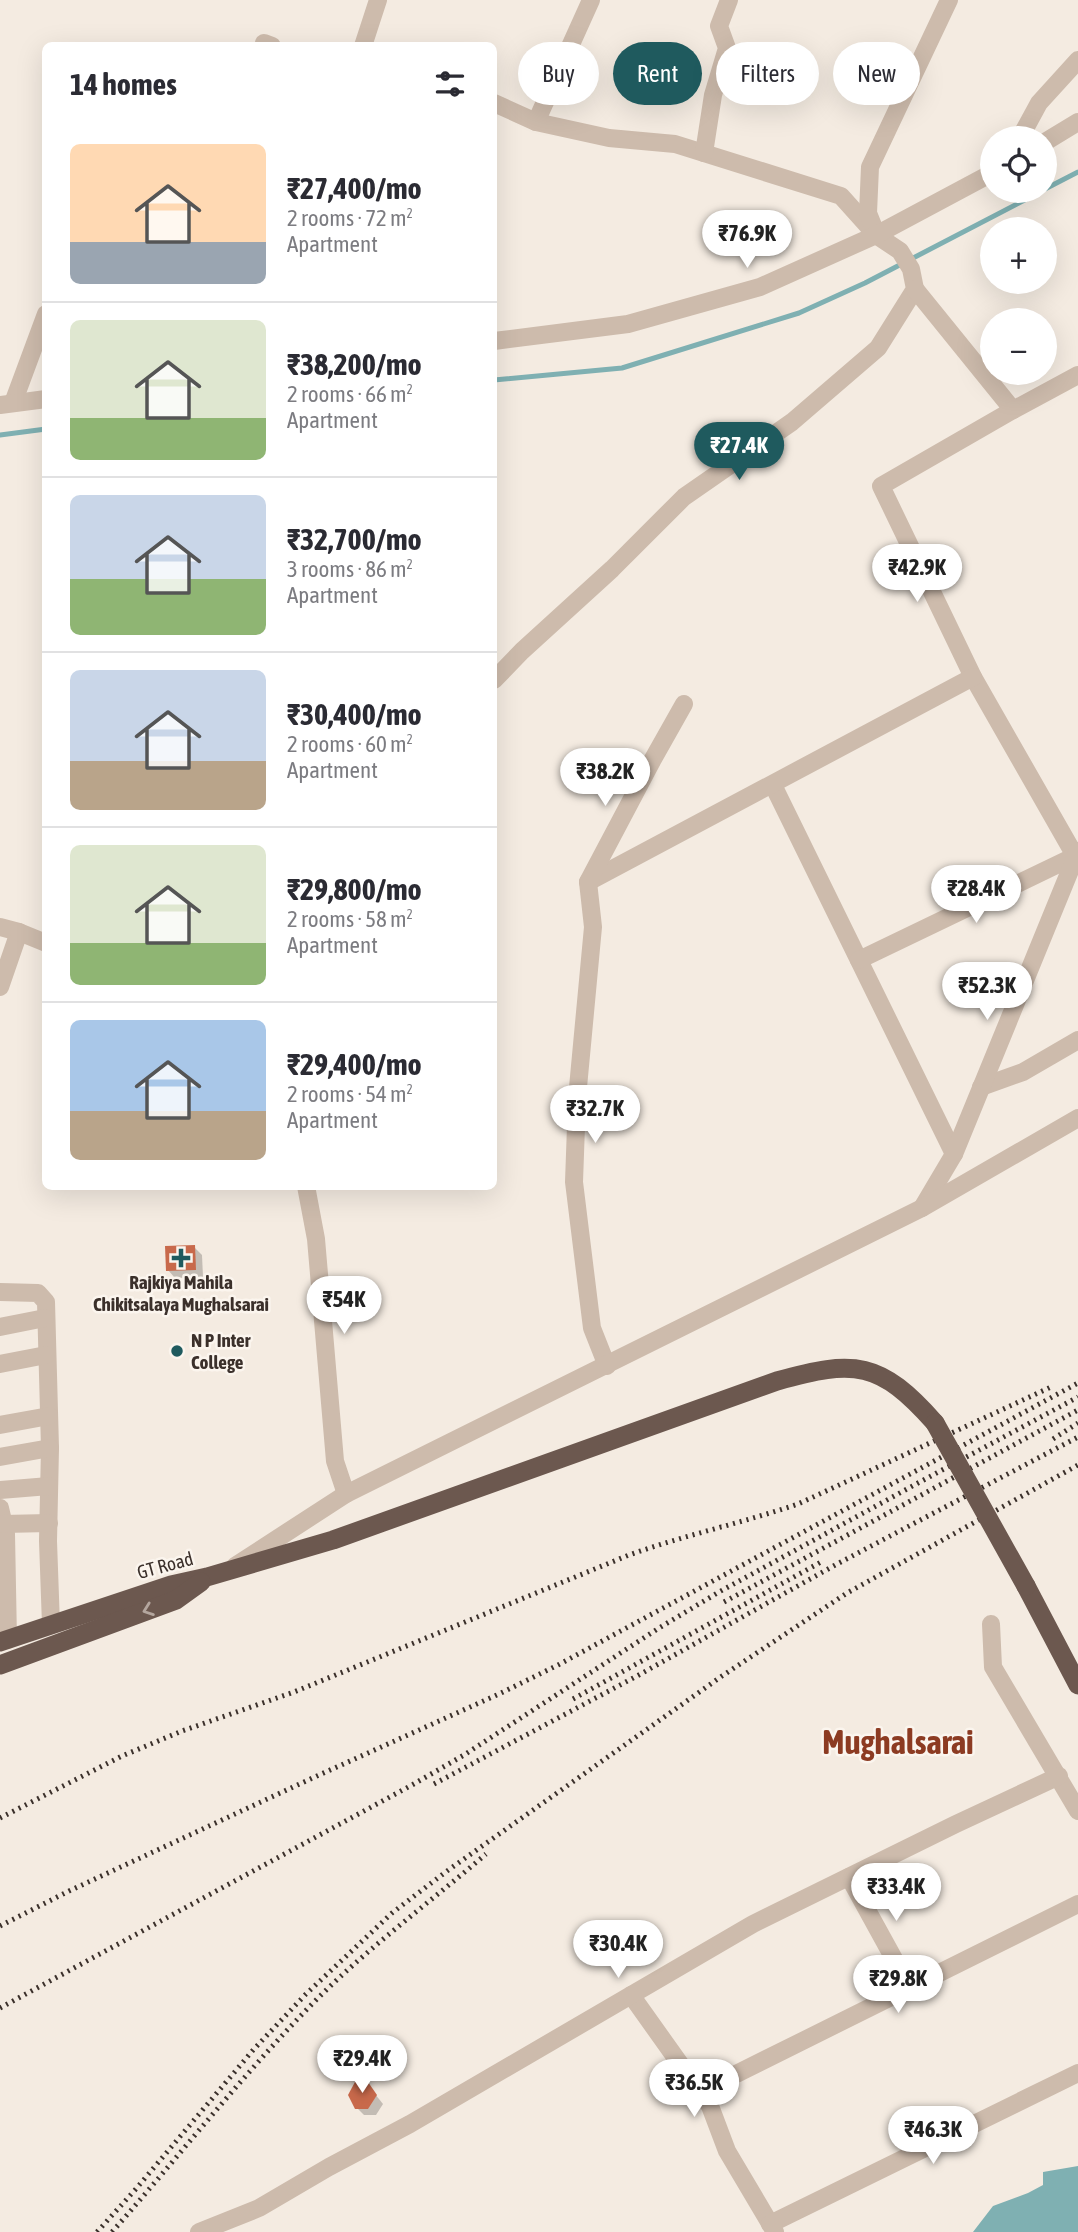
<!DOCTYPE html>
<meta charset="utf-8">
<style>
body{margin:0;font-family:"Asap Condensed",sans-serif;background:#f2f2f3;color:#2b2b33;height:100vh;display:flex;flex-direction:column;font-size:26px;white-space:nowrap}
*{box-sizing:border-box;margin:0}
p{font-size:23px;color:#7c7c81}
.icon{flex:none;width:38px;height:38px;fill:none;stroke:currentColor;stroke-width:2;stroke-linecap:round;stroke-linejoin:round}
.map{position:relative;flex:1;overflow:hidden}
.sheet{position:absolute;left:42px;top:42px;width:455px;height:1148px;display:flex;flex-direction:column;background:#fff;border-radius:10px;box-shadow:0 7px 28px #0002}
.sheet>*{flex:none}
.top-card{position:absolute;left:518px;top:42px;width:455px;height:63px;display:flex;gap:14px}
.tools{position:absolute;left:980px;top:126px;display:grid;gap:14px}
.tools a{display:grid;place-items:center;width:77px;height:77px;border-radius:50%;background:#fff;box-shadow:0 7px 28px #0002;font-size:35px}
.price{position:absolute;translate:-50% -60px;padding:0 16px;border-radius:24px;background:#fff;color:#222;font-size:23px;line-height:46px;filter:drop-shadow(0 2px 4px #0008)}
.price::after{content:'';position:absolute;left:50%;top:42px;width:21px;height:16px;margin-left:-10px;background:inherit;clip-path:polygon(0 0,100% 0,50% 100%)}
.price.selected{background:#1f5a5e;color:#fff}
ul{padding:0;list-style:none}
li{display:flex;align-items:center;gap:21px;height:175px;padding:0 28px}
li+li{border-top:2px solid #e1e1e2}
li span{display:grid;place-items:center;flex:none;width:196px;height:140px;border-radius:10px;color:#555}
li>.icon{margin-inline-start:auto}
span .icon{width:84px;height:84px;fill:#fffc;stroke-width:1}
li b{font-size:30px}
h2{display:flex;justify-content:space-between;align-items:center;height:84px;padding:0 28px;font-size:30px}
.pill{padding:0 24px;border-radius:32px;background:#fff;box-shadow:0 7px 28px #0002;font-size:24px;line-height:63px}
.pill.selected{background:#1f5a5e;color:#fff}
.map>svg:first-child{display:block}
</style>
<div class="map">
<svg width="1078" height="2232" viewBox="0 0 1078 2232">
<rect width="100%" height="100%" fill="#f4ebe1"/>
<polygon fill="#7fb0b2" points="1078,2166 1078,2232 973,2232 993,2206 1028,2193 1043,2185 1043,2172"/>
<g fill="#0003">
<polygon points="194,1247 202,1255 203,1277 175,1278 168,1270"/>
<polygon points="367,2084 383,2104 376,2115 364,2115 356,2107"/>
</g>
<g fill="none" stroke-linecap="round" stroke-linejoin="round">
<g stroke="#7fb0b2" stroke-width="5">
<polyline points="1045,189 1078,172"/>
<polyline points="494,380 622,368 799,313 865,283 1042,191"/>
<polyline points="0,435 46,429"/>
</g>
</g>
<g fill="#c8694b">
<polygon points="195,1245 196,1270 166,1271 165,1246"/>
<polygon points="355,2082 368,2082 377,2095 368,2109 355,2109 348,2095"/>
</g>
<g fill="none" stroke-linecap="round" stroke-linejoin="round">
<g stroke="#cdbbac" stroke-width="18">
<polyline points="264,43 272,46"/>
<polyline points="363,46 378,0"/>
<polyline points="494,103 536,122 609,138 675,144 841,196 876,235 900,251 911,269 915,289 878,348 792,422 684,497 612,569 522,651 494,680"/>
<polyline points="536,122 591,0"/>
<polyline points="1020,138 1039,103 1078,60"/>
<polyline points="704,153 713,95 727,48 719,26 729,0"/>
<polyline points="874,228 868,213 870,167 949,0"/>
<polyline points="915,289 1013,410 1078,375"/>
<polyline points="13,403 46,314"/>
<polyline points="1013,410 881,486 973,677 1078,861"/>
<polyline points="773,785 954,1154"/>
<polyline points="588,882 973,677"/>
<polyline points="0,927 19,932 0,987"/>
<polyline points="19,932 46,943"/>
<polyline points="859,960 1075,856"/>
<polyline points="981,1087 1023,1072 1078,1040"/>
<polyline points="306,1186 316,1239 335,1461 346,1494"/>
<polyline points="922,1208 954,1154 1078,851"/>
<polyline points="0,1292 38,1293 46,1302 50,1448 48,1541 51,1625"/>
<polyline points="0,1327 45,1318"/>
<polyline points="0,1364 46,1355"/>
<polyline points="607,1366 592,1328 574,1182 577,1098 593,927 588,882 653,759 684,704"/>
<polyline points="0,1425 49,1416"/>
<polyline points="0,1457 50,1448"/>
<polyline points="0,1490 49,1486"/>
<polyline points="0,1508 6,1534 8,1640"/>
<polyline points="3,1524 49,1523"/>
<polyline points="991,1624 993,1667 1078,1811"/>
<polyline points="849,1877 910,1988"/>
<polyline points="631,1995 710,2106 727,2151 775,2232"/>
<polyline points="700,2092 1078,1904"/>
<polyline points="770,2224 1078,2073"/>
<polyline points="199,2232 259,2208 329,2167 410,2124 753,1924 956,1824 1059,1776"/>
</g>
<g stroke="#cdbbac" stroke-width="18">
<polyline points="1045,142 1078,122"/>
<polyline points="494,341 628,324 760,287 876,235 992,173"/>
<polyline points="0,405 46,399"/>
<polyline points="235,1566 346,1494 922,1208 1078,1118"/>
</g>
<g stroke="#6c584f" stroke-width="19">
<polyline points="1026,1586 1078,1685"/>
<path d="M0 1642 171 1585 207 1577 333 1540 777 1381C855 1359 880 1361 935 1423"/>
<polyline points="0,1665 176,1600 201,1582"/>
</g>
<g stroke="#3b302b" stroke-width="5" stroke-dasharray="2 5" stroke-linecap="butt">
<polyline points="1053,1439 1078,1423"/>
<polyline points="724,1602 1078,1410"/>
<polyline points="573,1699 821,1562"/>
<polyline points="434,1784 637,1676 837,1564 1078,1437"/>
<path d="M0 1818 122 1756 182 1731 294 1692 629 1555C685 1535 742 1523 798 1504L1051 1387"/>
<polyline points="0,1926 69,1891 319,1775 499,1694 558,1665 1078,1383"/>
<polyline points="0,2008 412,1785 464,1755 659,1628 719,1592 918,1483 1078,1397"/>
<polyline points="97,2232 135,2190 254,2049 306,1994 392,1913 447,1871 722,1676 847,1593 1078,1465"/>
<path d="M112 2232C180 2155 244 2073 316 2000 369 1947 429 1903 486 1854"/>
</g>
<polyline stroke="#6c584f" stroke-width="19" points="935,1423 1026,1586"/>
</g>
<defs><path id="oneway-chevron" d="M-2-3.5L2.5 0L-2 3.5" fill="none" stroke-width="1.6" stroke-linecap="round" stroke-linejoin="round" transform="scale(1.75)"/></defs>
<use stroke="#b4a69e" href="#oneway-chevron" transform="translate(148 1610) rotate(160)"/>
<g fill="#1f5a5e" stroke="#fbf5ee" stroke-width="2.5">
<path d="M177.5 1247.5h7v7h7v7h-7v7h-7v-7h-7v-7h7z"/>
<circle cx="177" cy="1351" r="7"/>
</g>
<g text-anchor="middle" stroke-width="5" stroke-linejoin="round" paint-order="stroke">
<g font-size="19" font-weight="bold" fill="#3b302b" stroke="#fbf5ee">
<text x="181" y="1289">Rajkiya Mahila<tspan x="181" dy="22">Chikitsalaya Mughalsarai</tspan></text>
<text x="191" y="1347" text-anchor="start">N P Inter<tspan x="191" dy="22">College</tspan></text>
</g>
<g font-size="19" fill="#3b302b" stroke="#fbf5ee">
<text transform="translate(165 1565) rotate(-15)" y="7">GT Road</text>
</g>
<g font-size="33" font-weight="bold" fill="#8c3b22" stroke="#fbf5ee">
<text x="898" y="1754">Mughalsarai</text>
</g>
</g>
</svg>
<div class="tools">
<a><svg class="icon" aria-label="locate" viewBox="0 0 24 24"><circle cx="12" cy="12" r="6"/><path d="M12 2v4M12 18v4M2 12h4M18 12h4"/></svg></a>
<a>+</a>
<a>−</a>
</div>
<b class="price" style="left:747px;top:270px">₹76.9K</b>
<b class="price selected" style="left:739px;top:482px">₹27.4K</b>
<b class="price" style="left:917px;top:604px">₹42.9K</b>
<b class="price" style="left:605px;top:808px">₹38.2K</b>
<b class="price" style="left:976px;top:925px">₹28.4K</b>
<b class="price" style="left:987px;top:1022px">₹52.3K</b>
<b class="price" style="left:595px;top:1145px">₹32.7K</b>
<b class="price" style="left:344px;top:1336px">₹54K</b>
<b class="price" style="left:896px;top:1923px">₹33.4K</b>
<b class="price" style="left:618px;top:1980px">₹30.4K</b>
<b class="price" style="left:898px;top:2015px">₹29.8K</b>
<b class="price" style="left:362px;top:2095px">₹29.4K</b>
<b class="price" style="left:694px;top:2119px">₹36.5K</b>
<b class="price" style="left:933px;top:2166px">₹46.3K</b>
<div class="top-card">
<a class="pill">Buy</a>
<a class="pill selected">Rent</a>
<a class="pill">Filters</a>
<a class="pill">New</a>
</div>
<section class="sheet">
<h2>14 homes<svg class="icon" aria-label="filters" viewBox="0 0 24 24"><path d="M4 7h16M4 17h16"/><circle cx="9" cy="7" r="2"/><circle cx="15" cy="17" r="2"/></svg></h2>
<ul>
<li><span style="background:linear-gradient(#ffd9b3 70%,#9aa5b1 0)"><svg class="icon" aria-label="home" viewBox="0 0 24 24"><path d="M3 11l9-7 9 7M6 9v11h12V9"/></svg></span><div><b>₹27,400/mo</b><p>2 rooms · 72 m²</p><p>Apartment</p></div></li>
<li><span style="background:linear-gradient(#dfe7d0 70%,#8fb573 0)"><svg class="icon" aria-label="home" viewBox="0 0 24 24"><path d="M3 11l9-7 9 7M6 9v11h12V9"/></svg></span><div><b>₹38,200/mo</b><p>2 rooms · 66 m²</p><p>Apartment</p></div></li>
<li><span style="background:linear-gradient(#c9d6e8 60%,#8fb573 0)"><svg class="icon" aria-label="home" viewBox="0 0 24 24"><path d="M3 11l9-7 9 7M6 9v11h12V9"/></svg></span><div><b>₹32,700/mo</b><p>3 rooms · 86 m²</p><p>Apartment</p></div></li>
<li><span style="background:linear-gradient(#c9d6e8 65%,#b9a48a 0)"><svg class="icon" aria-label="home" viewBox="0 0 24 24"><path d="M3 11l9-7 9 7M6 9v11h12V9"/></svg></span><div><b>₹30,400/mo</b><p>2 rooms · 60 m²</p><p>Apartment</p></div></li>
<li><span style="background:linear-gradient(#dfe7d0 70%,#8fb573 0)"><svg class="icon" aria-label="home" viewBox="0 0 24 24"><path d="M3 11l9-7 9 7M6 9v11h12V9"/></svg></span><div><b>₹29,800/mo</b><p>2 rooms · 58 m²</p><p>Apartment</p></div></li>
<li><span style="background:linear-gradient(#a9c7e8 65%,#b9a48a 0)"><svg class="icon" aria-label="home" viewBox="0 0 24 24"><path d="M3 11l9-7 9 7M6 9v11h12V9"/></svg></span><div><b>₹29,400/mo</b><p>2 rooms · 54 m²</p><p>Apartment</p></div></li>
</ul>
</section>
</div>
